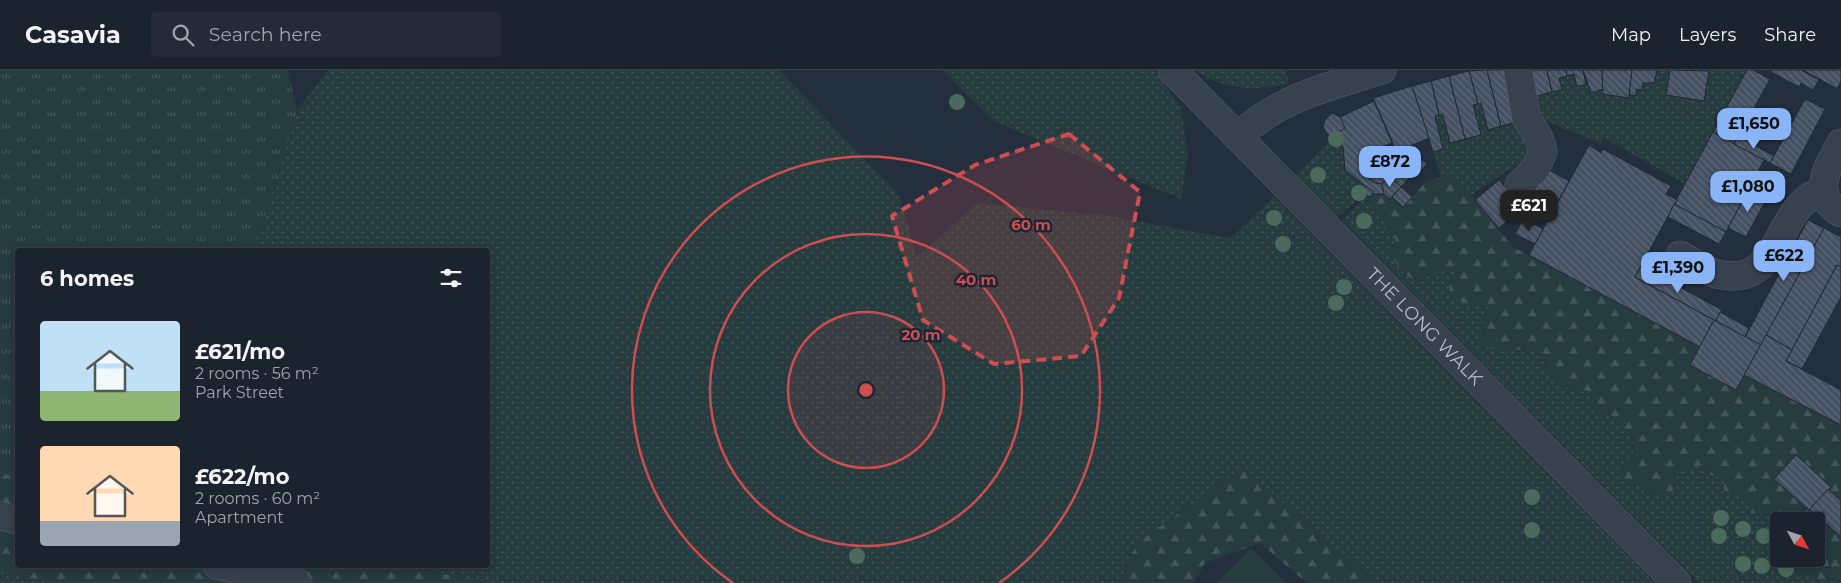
<!DOCTYPE html>
<meta charset="utf-8">
<style>
body{margin:0;font-family:Montserrat,sans-serif;background:#242b36;color:#f1f3f6;height:100vh;display:flex;flex-direction:column;font-size:19px;white-space:nowrap}
*{box-sizing:border-box;margin:0}
p{font-size:16px;color:#a0a4aa}
.icon{flex:none;width:28px;height:28px;fill:none;stroke:currentColor;stroke-width:2;stroke-linecap:round;stroke-linejoin:round}
.map{position:relative;flex:1;overflow:hidden}
.sheet{position:absolute;left:15px;top:178px;width:475px;height:320px;display:flex;flex-direction:column;background:#1b232e;border-radius:5px;box-shadow:0 2px 12px #0003,0 0 0 1px #39404a}
.sheet>*{flex:none}
.needle{width:32px;rotate:130deg}
.fabs{position:absolute;left:1770px;top:442px;display:grid;gap:10px}
.fabs a{display:grid;place-items:center;width:55px;height:55px;border-radius:5px;background:#1b232e;box-shadow:0 2px 12px #0003,0 0 0 1px #39404a;font-size:25px}
.price{position:absolute;translate:-50% -42px;padding:0 11px;border-radius:10px;background:#8ab4f8;color:#111;font-size:16px;line-height:32px;filter:drop-shadow(0 1px 2px #0008)}
.price::after{content:'';position:absolute;left:50%;top:30px;width:15px;height:11px;margin-left:-8px;background:inherit;clip-path:polygon(0 0,100% 0,50% 100%)}
.price.current{background:#222;color:#fff}
ul{padding:0;list-style:none}
li{display:flex;align-items:center;gap:15px;height:125px;padding:0 25px}
li span{display:grid;place-items:center;flex:none;width:140px;height:100px;border-radius:5px;color:#555}
li>.icon{margin-inline-start:auto}
span .icon{width:60px;height:60px;fill:#fffc;stroke-width:1}
li b{font-size:21px}
h2{display:flex;justify-content:space-between;align-items:center;height:60px;padding:0 25px;font-size:21px}
header{display:flex;align-items:center;gap:30px;box-sizing:border-box;height:70px;padding:0 25px;background:#1b232e;border-bottom:1px solid #39404a}
header strong{font-size:24px}
nav{display:flex;gap:28px;margin-inline-start:auto;font-size:18px}
.search{width:350px;height:45px;background:#242b36;display:flex;align-items:center;gap:12px;box-sizing:border-box;padding:0 18px;border-radius:5px;color:#a0a4aa;font-size:19px}
.map>svg:first-child{display:block}
</style>
<header>
<strong>Casavia</strong>
<div class="search"><svg class="icon" aria-label="search" viewBox="0 0 24 24"><circle cx="10" cy="10" r="6"/><path d="M15 15l6 6"/></svg>Search here</div>
<nav><a>Map</a><a>Layers</a><a>Share</a></nav>
</header>
<div class="map">
<svg width="1841" height="513" viewBox="0 0 1841 513">
<defs>
<pattern id="grass-dots" width="8" height="8" patternUnits="userSpaceOnUse" patternTransform="scale(1.25)"><rect width="8" height="8" fill="#263c3f"/><path d="M2 2h.1M6 6h.1" fill="none" stroke="#435659" stroke-width="1.8" stroke-linecap="round"/></pattern>
<pattern id="forest-firs" width="22" height="20" patternUnits="userSpaceOnUse" patternTransform="scale(1.25)"><rect width="22" height="20" fill="#263c3f"/><path d="M5 1l3.5 6h-7zM16 11l3.5 6h-7z" fill="#435659"/></pattern>
<pattern id="park-tufts" width="24" height="20" patternUnits="userSpaceOnUse" patternTransform="scale(1.25)"><rect width="24" height="20" fill="#263c3f"/><path d="M3 7l-1-3M5 7V3M7 7l1-3M15 17l-1-3M17 17v-4M19 17l1-3" fill="none" stroke="#435659"/></pattern>
<pattern id="building-back-hatch" width="6" height="6" patternUnits="userSpaceOnUse" patternTransform="scale(1.25)"><rect width="6" height="6" fill="#455162"/><path d="M-1 5l2 2M0 0l6 6M5-1l2 2" fill="none" stroke="#5d6877"/></pattern>
</defs>
<rect width="100%" height="100%" fill="#242f3e"/>
<g fill="url(#grass-dots)">
<polygon points="328,0 779,0 899,125 917,187 976,133 1110,146 1228,168 1235,164 1274,126 1655,513 1377,513 1242,398 1137,473 1120,513 488,513 401,495 488,495 488,180 255,180 297,41"/>
<polygon points="942,0 1154,0 1181,38 1188,84 1181,129 993,51"/>
<path d="M1194 0H1286L1289 14C1254 21 1224 20 1194 0Z"/>
<polygon points="1657,0 1747,0 1685,114 1603,67 1601,74 1532,45 1533,27 1561,20 1559,8 1574,4 1577,17 1589,14 1603,19 1604,24 1628,28 1629,25 1635,26 1637,19 1642,20 1643,13 1654,13"/>
<path d="M1515 22 1530 86 1471 125C1462 116 1454 107 1441 108L1433 82 1442 79 1435 46 1443 45 1450 73 1480 65 1473 35 1481 33 1488 60 1515 53Z"/>
<polygon points="1337,64 1343,77 1345,100 1366,116 1363,124 1338,147 1296,105"/>
<path d="M1366 127 1372 141 1385 146 1396 169 1440 200 1457 202 1470 235 1491 237 1481 256 1514 281 1534 276 1544 284 1545 297 1567 317 1589 321 1591 335 1613 346 1633 364C1631 379 1635 401 1643 415 1645 419 1651 422 1655 425L1673 397 1699 395C1707 403 1712 409 1724 405L1767 447H1782L1783 451H1779V489H1790C1798 510 1821 510 1841 510V513H1699L1342 150Z"/>
<polygon points="0,501 52,513 0,513"/>
</g>
<g fill="url(#forest-firs)">
<path d="M1447 107 1459 113 1471 125 1513 177 1700 277 1690 295 1736 320 1744 305 1841 355V431L1828 419 1831 416 1796 385 1775 409 1841 467V510C1820 510 1798 512 1790 489 1805 489 1813 500 1830 497L1825 481 1816 480V451H1783L1782 447H1767L1751 443 1743 425 1732 429 1724 420V406C1712 409 1707 403 1699 395L1688 404 1673 398 1678 411 1670 424 1655 425 1643 415H1625L1621 401 1634 388 1633 364 1620 360 1613 346H1598L1591 336 1588 321C1565 317 1545 311 1544 284L1534 276C1512 282 1503 284 1482 275L1481 256 1490 237 1470 235 1450 227 1449 215 1456 202 1440 200C1413 218 1406 208 1390 184L1396 169 1384 163 1385 146 1372 141 1366 127H1370L1374 122 1384 124 1390 129 1392 127 1403 136 1428 110Z"/>
<polygon points="1242,398 1377,513 1307,513 1260,473 1205,493 1194,513 1120,513 1137,473"/>
<polygon points="0,400 17,405 18,495 401,495 488,513 52,513 0,501"/>
</g>
<polygon fill="url(#park-tufts)" points="0,0 288,0 297,41 255,180 18,180 17,408 0,403"/>
<polygon fill="#263c3f" points="1251,478 1286,513 1216,513"/>
<g fill="url(#building-back-hatch)" stroke="#1f2835">
<polygon points="1487,0 1501,56 1488,60 1481,33 1478,34 1469,1"/>
<polygon points="1487,0 1509,0 1516,52 1501,56"/>
<polygon points="1527,0 1547,0 1552,22 1533,27"/>
<polygon points="1547,0 1566,0 1567,6 1559,8 1562,20 1552,22"/>
<polygon points="1566,0 1583,0 1586,14 1577,17 1574,4 1567,6"/>
<polygon points="1583,0 1602,0 1603,19 1591,23"/>
<polygon points="1602,0 1632,0 1633,6 1629,28 1603,24"/>
<polygon points="1632,0 1657,0 1654,13 1643,13 1642,20 1637,19 1635,26 1629,25"/>
<polygon points="1670,0 1709,1 1704,31 1666,25"/>
<polygon points="1747,0 1753,0 1770,9 1734,74 1713,62"/>
<polygon points="1772,0 1801,0 1819,10 1813,20 1801,13 1799,17 1771,2"/>
<polygon points="1803,0 1841,0 1841,11 1837,19"/>
<polygon points="1469,1 1478,34 1473,35 1481,65 1465,69 1449,6"/>
<polygon points="1449,6 1465,69 1450,73 1443,45 1439,45 1431,11"/>
<polygon points="1431,11 1439,45 1435,46 1443,79 1433,82 1412,16"/>
<polygon points="1412,16 1429,68 1408,77 1427,94 1420,102 1396,80 1373,28"/>
<polygon points="1805,29 1825,39 1791,104 1770,93"/>
<polygon points="1374,31 1392,73 1359,87 1368,108 1373,112 1382,114 1389,106 1401,117 1390,129 1384,124 1375,124 1345,100 1343,77 1337,64 1333,66 1327,64 1323,57 1325,50 1332,43 1340,47"/>
<polygon points="1332,43 1340,47 1345,58 1333,66 1327,64 1323,57 1325,50"/>
<polygon points="1713,62 1764,90 1726,162 1674,134"/>
<polygon points="1738,66 1774,86 1770,93 1734,74"/>
<polygon points="1589,75 1601,83 1603,79 1671,116 1666,124 1677,130 1635,207 1714,250 1700,277 1529,185"/>
<polygon points="1386,76 1392,91 1410,107 1401,117 1389,106 1382,114 1373,112 1367,104 1382,97 1375,80"/>
<polygon points="1547,99 1569,111 1551,144 1528,131"/>
<polygon points="1389,106 1401,117 1390,129 1384,124 1382,114"/>
<polygon points="1499,110 1522,139 1499,158 1475,130"/>
<polygon points="1366,116 1374,122 1370,127 1363,124"/>
<polygon points="1401,117 1412,127 1403,137 1392,127"/>
<polygon points="1749,119 1767,128 1746,167 1728,158"/>
<polygon points="1674,134 1726,162 1719,174 1668,147"/>
<polygon points="1523,149 1543,159 1535,174 1515,164"/>
<polygon points="1808,150 1824,158 1761,275 1745,267"/>
<polygon points="1824,158 1841,167 1841,197 1837,195 1792,280 1766,265"/>
<polygon points="1837,195 1841,197 1841,227 1802,299 1786,291"/>
<polygon points="1641,196 1722,240 1716,251 1635,207"/>
<polygon points="1720,242 1749,258 1745,267 1716,251"/>
<polygon points="1714,250 1761,275 1736,320 1690,295"/>
<polygon points="1766,265 1792,280 1786,291 1841,320 1841,355 1744,305"/>
<polygon points="1796,385 1831,417 1809,440 1774,409"/>
<polygon points="1828,419 1841,431 1841,467 1810,439"/>
<polygon points="1816,480 1825,481 1830,497 1811,497 1800,489 1816,489"/>
</g>
<g fill="none" stroke-linecap="round" stroke-linejoin="round">
<g stroke="#565f6c" stroke-width="29">
<g id="minor">
<path id="s1" d="M1172 0 1677 513"/>
<polyline points="1518,0 1526,47 1540,70 1543,81 1536,98 1519,115"/>
<path d="M1237 67C1281 27 1327 17 1382 0"/>
<path d="M1841 73C1828 97 1809 124 1841 143"/>
<path d="M1680 185C1693 192 1707 203 1722 205 1784 216 1775 132 1824 121"/>
<polyline points="0,446 18,450"/>
<polyline points="217,495 297,513"/>
</g>
</g>
<use href="#minor" stroke="#38414e" stroke-width="28"/>
</g>
<g fill="#4b6a5d">
<circle cx="957" cy="32" r="8"/>
<circle cx="1336" cy="69" r="8"/>
<circle cx="1318" cy="105" r="8"/>
<circle cx="1359" cy="123" r="8"/>
<circle cx="1274" cy="148" r="8"/>
<circle cx="1364" cy="151" r="8"/>
<circle cx="1283" cy="174" r="8"/>
<circle cx="1344" cy="217" r="8"/>
<circle cx="1336" cy="233" r="8"/>
<circle cx="1532" cy="427" r="8"/>
<circle cx="1721" cy="448" r="8"/>
<circle cx="1743" cy="459" r="8"/>
<circle cx="1532" cy="460" r="8"/>
<circle cx="1719" cy="466" r="8"/>
<circle cx="1764" cy="466" r="8"/>
<circle cx="857" cy="486" r="8"/>
<circle cx="1743" cy="494" r="8"/>
<circle cx="1762" cy="496" r="8"/>
<circle cx="1786" cy="499" r="8"/>
</g>
<path fill="#ce4d50" fill-opacity="0.2" stroke="#ce4d50" stroke-width="4" stroke-dasharray="10 6" stroke-linejoin="round" d="M1069 64 1140 122 1119 228 1081 286 994 294 923 250 892 146 975 95Z"/>
<circle cx="866" cy="320" r="78" fill="#ce4d50" fill-opacity=".12"/>
<g fill="none" stroke="#ce4d50" stroke-width="2.5">
<circle cx="866" cy="320" r="78"/>
<circle cx="866" cy="320" r="156"/>
<path d="M733 513A234 234 0 1 1 999 513"/>
</g>
<g text-anchor="middle" stroke-width="5" stroke-linejoin="round" paint-order="stroke">
<g font-size="18" fill="#b4bcc9" stroke="#1d2633">
<text dy="6" stroke="none"><textPath href="#s1" startOffset="360">THE LONG WALK</textPath></text>
</g>
</g>
<circle cx="866" cy="320" r="8" fill="#ce4d50" stroke="#1d2633" stroke-width="2.5"/>
<g font-size="15" text-anchor="middle" font-weight="bold" fill="#ce4d50" stroke="#1d2633" stroke-width="5" stroke-linejoin="round" paint-order="stroke">
<text x="1031" y="160">60 m</text>
<text x="976" y="215">40 m</text>
<text x="921" y="270">20 m</text>
</g>
</svg>
<div class="fabs">
<a><svg class="needle" viewBox="-14 -14 28 28"><path d="M0-13l5 13h-10z" fill="#e53935"/><path d="M0 13l5-13h-10z" fill="#a0a4aa"/></svg></a>
</div>
<b class="price" style="left:1754px;top:80px">£1,650</b>
<b class="price" style="left:1390px;top:118px">£872</b>
<b class="price" style="left:1748px;top:143px">£1,080</b>
<b class="price current" style="left:1529px;top:162px">£621</b>
<b class="price" style="left:1784px;top:212px">£622</b>
<b class="price" style="left:1678px;top:224px">£1,390</b>
<section class="sheet">
<h2>6 homes<svg class="icon" aria-label="filters" viewBox="0 0 24 24"><path d="M4 7h16M4 17h16"/><circle cx="9" cy="7" r="2"/><circle cx="15" cy="17" r="2"/></svg></h2>
<ul>
<li><span style="background:linear-gradient(#bfe0f5 70%,#8fb573 0)"><svg class="icon" aria-label="home" viewBox="0 0 24 24"><path d="M3 11l9-7 9 7M6 9v11h12V9"/></svg></span><div><b>£621/mo</b><p>2 rooms · 56 m²</p><p>Park Street</p></div></li>
<li><span style="background:linear-gradient(#ffd9b3 75%,#9aa5b1 0)"><svg class="icon" aria-label="home" viewBox="0 0 24 24"><path d="M3 11l9-7 9 7M6 9v11h12V9"/></svg></span><div><b>£622/mo</b><p>2 rooms · 60 m²</p><p>Apartment</p></div></li>
</ul>
</section>
</div>
